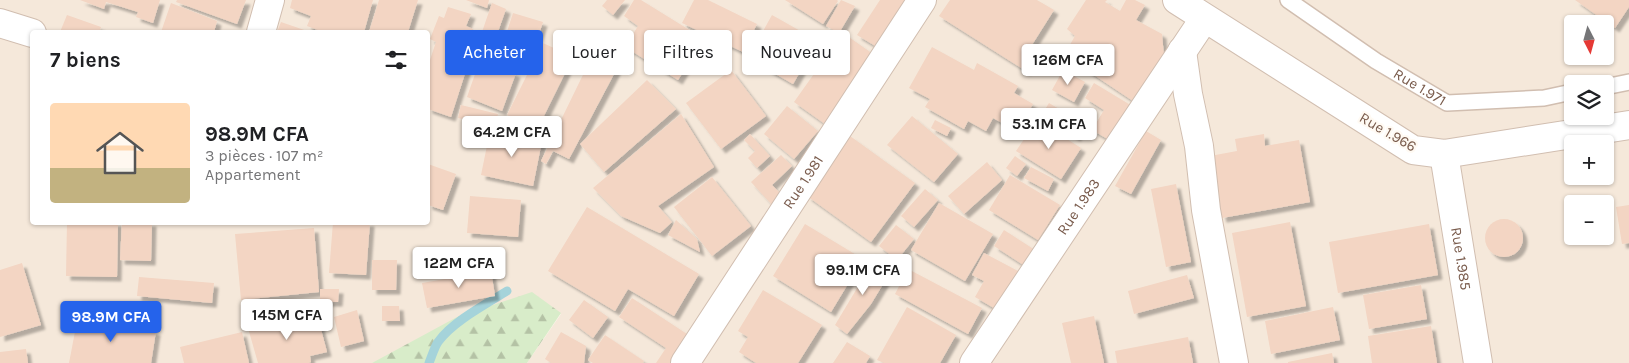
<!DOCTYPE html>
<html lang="fr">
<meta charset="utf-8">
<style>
body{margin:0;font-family:Karla,sans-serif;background:#f6f6f6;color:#202124;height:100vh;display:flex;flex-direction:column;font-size:19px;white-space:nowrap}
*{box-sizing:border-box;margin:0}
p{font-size:16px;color:#757577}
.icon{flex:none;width:28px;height:28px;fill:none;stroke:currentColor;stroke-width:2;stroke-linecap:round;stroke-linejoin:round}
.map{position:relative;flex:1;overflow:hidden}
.panel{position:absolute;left:30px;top:30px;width:400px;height:195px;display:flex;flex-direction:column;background:#fff;border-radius:5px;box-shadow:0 1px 4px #0004}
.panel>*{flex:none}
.guide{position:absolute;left:445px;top:30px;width:475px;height:45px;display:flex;gap:10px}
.needle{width:32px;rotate:174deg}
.buttons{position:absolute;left:1564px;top:15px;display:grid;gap:10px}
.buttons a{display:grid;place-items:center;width:50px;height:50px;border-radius:5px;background:#fff;box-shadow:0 1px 4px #0004;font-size:25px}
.price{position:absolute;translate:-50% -42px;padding:0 11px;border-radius:5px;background:#fff;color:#222;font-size:16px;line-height:32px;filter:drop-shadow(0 1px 2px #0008)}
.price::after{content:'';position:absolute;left:50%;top:30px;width:15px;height:11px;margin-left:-8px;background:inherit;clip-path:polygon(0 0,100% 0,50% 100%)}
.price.current{background:#2563eb;color:#fff}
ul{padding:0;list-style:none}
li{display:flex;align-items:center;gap:15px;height:125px;padding:0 20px}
li span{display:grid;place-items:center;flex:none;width:140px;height:100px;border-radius:5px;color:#555}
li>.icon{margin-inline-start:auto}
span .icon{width:60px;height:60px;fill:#fffc;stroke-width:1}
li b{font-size:21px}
h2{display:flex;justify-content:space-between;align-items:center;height:60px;padding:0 20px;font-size:21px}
.tag{padding:0 18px;border-radius:5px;background:#fff;box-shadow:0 1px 4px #0004;font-size:18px;line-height:45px}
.tag.current{background:#2563eb;color:#fff}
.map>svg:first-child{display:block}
</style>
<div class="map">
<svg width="1629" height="363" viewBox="0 0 1629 363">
<defs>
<pattern id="forest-firs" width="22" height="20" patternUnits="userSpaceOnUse" patternTransform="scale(1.25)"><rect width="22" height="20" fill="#d8ecc9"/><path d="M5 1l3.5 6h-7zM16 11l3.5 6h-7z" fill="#b4c2a5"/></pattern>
<filter id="shadow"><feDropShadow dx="4.5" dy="4.5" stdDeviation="1" flood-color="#0004"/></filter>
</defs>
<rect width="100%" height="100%" fill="#fdf6ec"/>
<path fill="#f5e8da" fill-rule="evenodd" d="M0 0H1629V363H527L561 314 372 363H0ZM1572 24H1605V56H1572ZM32 32H428V222H32ZM1572 84H1605V116H1572ZM1572 144H1605V176H1572ZM1572 204H1605V236H1572Z"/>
<polygon fill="url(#forest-firs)" points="532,292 561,313 527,363 372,363 457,317"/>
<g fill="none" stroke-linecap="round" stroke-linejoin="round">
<path stroke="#a5d3da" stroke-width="9" d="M429 363C432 356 434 348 438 342 452 322 486 304 507 291"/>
</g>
<g fill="#f3d5c3" filter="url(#shadow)">
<polygon points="80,0 160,0 153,23 136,17 138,12 106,2 104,9"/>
<polygon points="177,0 246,0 237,24 176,2"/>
<polygon points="292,0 373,0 364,32 335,32 328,30 323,32 307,26 311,16 290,8"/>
<polygon points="379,0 418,0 408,32 369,32"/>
<polygon points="466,0 489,0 487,8"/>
<polygon points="607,0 625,0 613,15 602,6"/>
<polygon points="634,0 641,0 704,39 678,80 625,47 638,26 624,16"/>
<polygon points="694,0 708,0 757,24 743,52 682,23"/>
<polygon points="785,0 837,0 838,1 823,24"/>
<polygon points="841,0 855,6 839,33 826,26"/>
<polygon points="880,0 914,0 882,50 857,35"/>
<polygon points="950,0 1037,0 1054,10 1030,48 1037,53 1026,71 939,16"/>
<polygon points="1086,0 1107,0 1105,2 1120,11 1126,0 1135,0 1145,5 1136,20 1162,34 1164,56 1133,101 1064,55 1075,36 1067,29"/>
<polygon points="1575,0 1629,0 1629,7 1615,28"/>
<polygon points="171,3 217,21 214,32 161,32"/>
<polygon points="492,3 506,9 488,60 474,55"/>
<polygon points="448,7 471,14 466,26 473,29 465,50 472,52 451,117 428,109 428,66 436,42 430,39 439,16 444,18"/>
<polygon points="513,13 543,22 534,49 504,41"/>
<polygon points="67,15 101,27 99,32 60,32"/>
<polygon points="772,15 818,41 793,84 748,58"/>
<polygon points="281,22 310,32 277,32"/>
<polygon points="843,33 873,54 825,124 794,102"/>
<polygon points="543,43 573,57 537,130 507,115"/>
<polygon points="508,46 524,50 519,69 495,63 498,51 505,53"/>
<polygon points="597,46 622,59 569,159 553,151 546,164 541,161"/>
<polygon points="932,47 974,70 977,63 1018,86 1014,93 1033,104 1017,131 993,118 986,131 968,121 964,129 925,107 930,99 909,88"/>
<polygon points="480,60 516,73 502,111 467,97"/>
<polygon points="731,70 766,116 721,149 686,103"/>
<polygon points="1063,70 1085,82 1074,102 1052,90"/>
<polygon points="647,80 676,109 604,172 580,144"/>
<polygon points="1094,83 1132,106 1111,141 1092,130 1104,110 1085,98"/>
<polygon points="1049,103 1084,124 1076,137 1041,116"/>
<polygon points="461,105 498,114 495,127 458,118"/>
<polygon points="787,106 818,131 794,159 764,134"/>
<polygon points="681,114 714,167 658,206 672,222 660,233 621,216 593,188"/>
<polygon points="912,116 958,154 934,182 887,145"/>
<polygon points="935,120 951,128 947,136 931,128"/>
<polygon points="1037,120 1081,148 1061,179 1016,151"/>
<polygon points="490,131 542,141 533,186 481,175"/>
<polygon points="1146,131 1161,140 1131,194 1115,186"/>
<polygon points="750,134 770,156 757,168 748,158 755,151 744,140"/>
<polygon points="1264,134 1265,146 1299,140 1310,202 1222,218 1210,156 1237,151 1235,139"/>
<polygon points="850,136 915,183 871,242 807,196"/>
<polygon points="781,155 792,166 772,185 783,196 773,206 751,182"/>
<polygon points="1015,156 1026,164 1017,176 1006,168"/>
<polygon points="987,162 1002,180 964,214 948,196"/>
<polygon points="428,164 456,174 443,210 428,205"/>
<polygon points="1031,167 1054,179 1048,191 1024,178"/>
<polygon points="1010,175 1060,205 1038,240 989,210"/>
<polygon points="712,177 751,226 712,256 674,207"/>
<polygon points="1176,184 1191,262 1166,267 1151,189"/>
<polygon points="925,189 938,200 914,227 901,216"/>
<polygon points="470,196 521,200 518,237 467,233"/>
<polygon points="939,203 993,234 965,281 911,250"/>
<polygon points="1629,205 1629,243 1622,244 1616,207"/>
<polygon points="587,207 699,274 674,316 628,289 615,311 548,271"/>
<circle cx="1504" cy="238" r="19"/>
<polygon points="676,220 697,239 700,252 668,235"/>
<polygon points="67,222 118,222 117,277 66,276"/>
<polygon points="122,222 152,222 151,261 120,260"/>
<polygon points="333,222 370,222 366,275 329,273"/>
<polygon points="1290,222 1306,306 1247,317 1232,233"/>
<polygon points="805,224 863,259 831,312 773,276"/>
<polygon points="1429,224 1438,275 1338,293 1329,242"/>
<polygon points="896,225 914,239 897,260 879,246"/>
<polygon points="314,228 319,292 241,300 235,234"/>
<polygon points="1004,230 1035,250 1025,266 994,246"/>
<polygon points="984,253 1020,272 999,311 975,297 984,281 972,275"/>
<polygon points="372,260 397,260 396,290 372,290"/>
<polygon points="874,260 891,271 871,304 847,334 835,325"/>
<polygon points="22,263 41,325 0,337 0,270"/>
<polygon points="908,269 982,308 968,334 895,294"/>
<polygon points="491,271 495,296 427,308 422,283"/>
<polygon points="1187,275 1194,298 1134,314 1128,291"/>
<polygon points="139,277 214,283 212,303 137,296"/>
<polygon points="1421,285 1427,319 1369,329 1363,295"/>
<polygon points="320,289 339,289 338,302 320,302"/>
<polygon points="763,290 822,325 798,363 756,363 739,352 748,337 738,331"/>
<polygon points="632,298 690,336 672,363 656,363 666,348 619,317"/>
<polygon points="584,300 608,317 593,338 569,320"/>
<polygon points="382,306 399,306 400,321 382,321"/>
<polygon points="907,307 956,335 940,363 884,363 877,360"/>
<polygon points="1333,307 1340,340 1271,354 1265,321"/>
<polygon points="357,310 364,341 341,347 334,317"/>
<polygon points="78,316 156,331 151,363 69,363"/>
<polygon points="296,316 298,322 319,322 327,352 310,356 311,362 309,363 258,363 248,328"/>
<polygon points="1094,316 1104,363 1071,363 1062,323"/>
<polygon points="1431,326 1437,363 1372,363 1368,336"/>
<polygon points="242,332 249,363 184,363 180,347"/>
<polygon points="561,332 586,346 584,363 551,363 545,359"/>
<polygon points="605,335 644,361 643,363 593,363 588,360"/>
<polygon points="1188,337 1193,363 1117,363 1115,351"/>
<polygon points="847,342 870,356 866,363 833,363"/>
<polygon points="26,349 28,363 0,363 0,352"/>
<polygon points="1332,353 1334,363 1288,363 1288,362"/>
</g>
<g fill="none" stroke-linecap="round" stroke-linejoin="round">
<g stroke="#d1beb0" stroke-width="18">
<g id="lane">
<path id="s1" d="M1288 0 1376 61 1447 103 1544 98 1572 92"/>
<polyline points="1605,87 1629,82"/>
</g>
</g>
<g stroke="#d1beb0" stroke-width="30">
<g id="street">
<polyline points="1177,0 1413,150 1444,154 1629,125"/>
<polyline points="0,23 32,33"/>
<polyline points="261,32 270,0"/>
<polyline points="1182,51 1188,94 1199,146 1206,210 1234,363"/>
<path id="s2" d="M1444 154 1478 363"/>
<path id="s3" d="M685 363 922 0"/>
<path id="s4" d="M974 363 1204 19"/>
</g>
</g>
<use href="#lane" stroke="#fff" stroke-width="15"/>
<use href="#street" stroke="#fff" stroke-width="28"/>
</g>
<g text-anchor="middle" stroke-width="4.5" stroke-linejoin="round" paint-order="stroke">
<g font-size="15" fill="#7a5c4d" stroke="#fffaf3">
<text dy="5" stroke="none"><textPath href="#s1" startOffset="158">Rue 1.971</textPath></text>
<text transform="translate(1388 132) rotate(30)" y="5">Rue 1.966</text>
<text dy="5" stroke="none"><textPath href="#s3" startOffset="216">Rue 1.981</textPath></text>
<text dy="5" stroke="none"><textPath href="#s4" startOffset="188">Rue 1.983</textPath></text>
<text dy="5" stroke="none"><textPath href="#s2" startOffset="106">Rue 1.985</textPath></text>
</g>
</g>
</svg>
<div class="buttons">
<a><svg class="needle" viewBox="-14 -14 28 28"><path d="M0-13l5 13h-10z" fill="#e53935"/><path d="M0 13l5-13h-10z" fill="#757577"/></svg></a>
<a><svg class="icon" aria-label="layers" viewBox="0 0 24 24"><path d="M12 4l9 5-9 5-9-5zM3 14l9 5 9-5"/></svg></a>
<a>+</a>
<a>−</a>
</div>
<b class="price" style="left:1068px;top:86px">126M CFA</b>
<b class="price" style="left:1049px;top:150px">53.1M CFA</b>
<b class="price" style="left:512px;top:158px">64.2M CFA</b>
<b class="price" style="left:459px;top:289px">122M CFA</b>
<b class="price" style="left:863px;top:296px">99.1M CFA</b>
<b class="price" style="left:287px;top:341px">145M CFA</b>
<b class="price current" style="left:111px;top:343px">98.9M CFA</b>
<div class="guide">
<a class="tag current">Acheter</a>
<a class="tag">Louer</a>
<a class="tag">Filtres</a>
<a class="tag">Nouveau</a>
</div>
<section class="panel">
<h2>7 biens<svg class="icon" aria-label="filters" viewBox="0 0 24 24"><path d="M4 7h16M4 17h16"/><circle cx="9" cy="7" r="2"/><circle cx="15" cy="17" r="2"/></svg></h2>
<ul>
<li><span style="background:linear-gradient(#ffd9b3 65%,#c2b280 0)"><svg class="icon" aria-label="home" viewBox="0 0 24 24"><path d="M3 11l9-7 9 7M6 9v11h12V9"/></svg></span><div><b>98.9M CFA</b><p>3 pièces · 107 m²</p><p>Appartement</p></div></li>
</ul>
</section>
</div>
